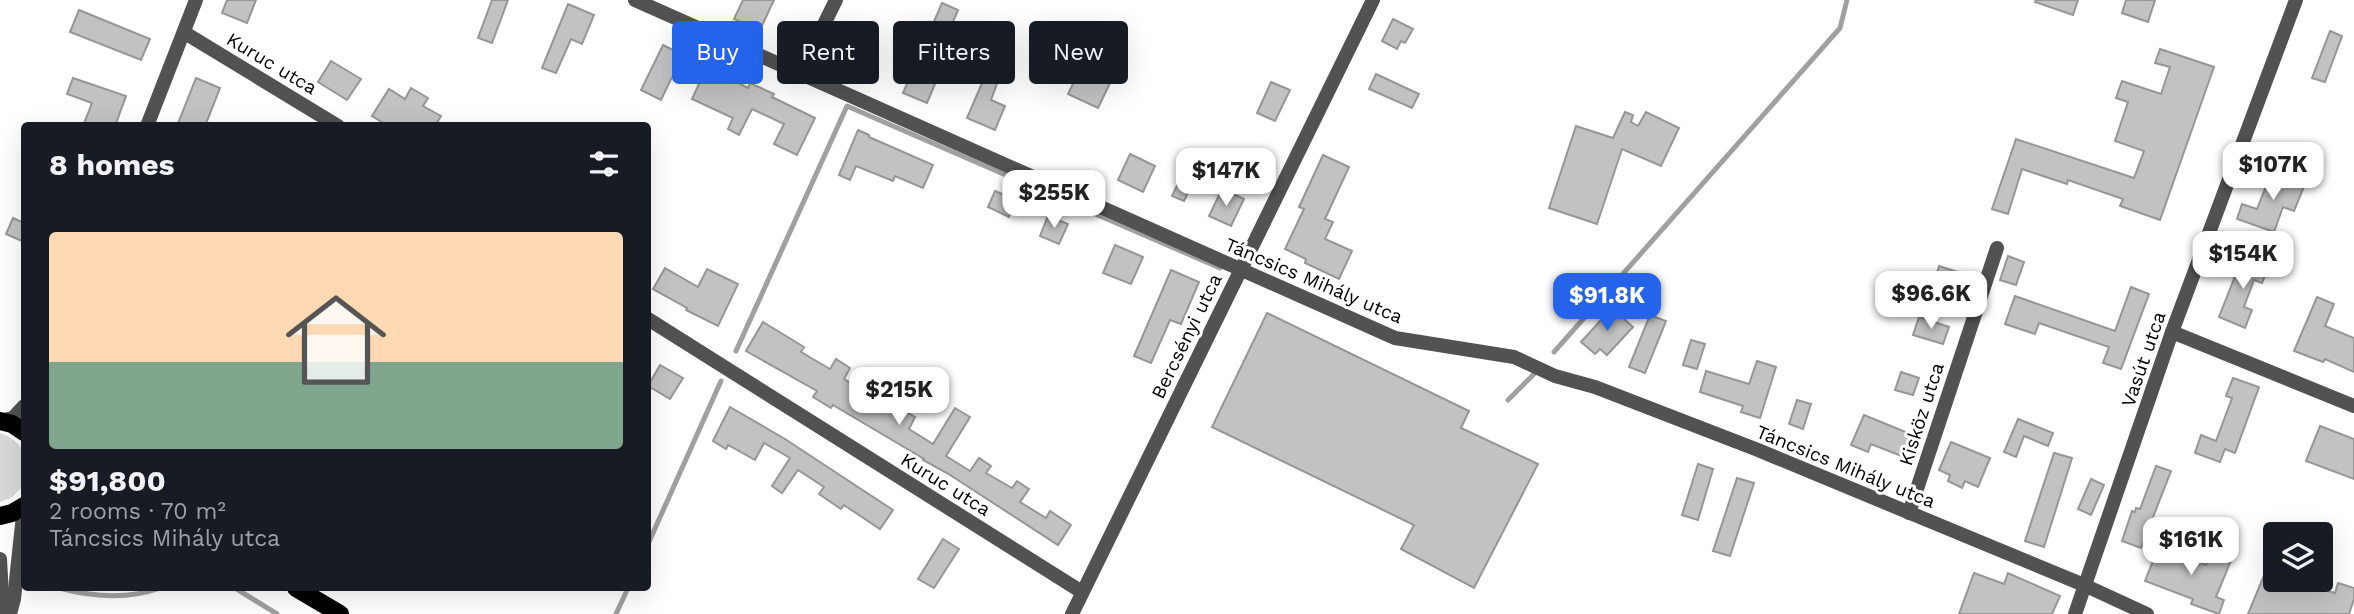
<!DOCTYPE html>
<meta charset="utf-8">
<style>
body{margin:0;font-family:"Work Sans",sans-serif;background:#242831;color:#f1f3f6;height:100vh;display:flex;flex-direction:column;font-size:26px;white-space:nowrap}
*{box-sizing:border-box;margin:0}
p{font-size:23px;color:#9ea1a6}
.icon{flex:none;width:38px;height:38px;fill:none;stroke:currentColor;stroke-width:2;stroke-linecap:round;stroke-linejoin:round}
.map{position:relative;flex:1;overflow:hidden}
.details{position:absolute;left:21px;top:122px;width:630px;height:469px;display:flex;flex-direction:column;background:#171b24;border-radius:7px;box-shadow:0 7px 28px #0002}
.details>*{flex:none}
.guide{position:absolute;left:672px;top:21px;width:665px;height:63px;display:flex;gap:14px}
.fabs{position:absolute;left:2263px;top:522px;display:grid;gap:14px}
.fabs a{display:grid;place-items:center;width:70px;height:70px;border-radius:7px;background:#171b24;box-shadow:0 7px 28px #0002;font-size:35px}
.price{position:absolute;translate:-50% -60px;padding:0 16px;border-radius:14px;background:#fff;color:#222;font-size:23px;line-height:46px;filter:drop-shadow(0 2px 4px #0008)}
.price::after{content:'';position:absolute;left:50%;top:42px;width:21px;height:16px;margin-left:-10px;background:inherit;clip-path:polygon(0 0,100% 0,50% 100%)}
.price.active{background:#2563eb;color:#fff}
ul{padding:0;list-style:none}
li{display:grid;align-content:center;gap:14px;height:371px;padding:0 28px}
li+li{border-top:2px solid #363941}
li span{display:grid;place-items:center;height:217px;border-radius:7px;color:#555}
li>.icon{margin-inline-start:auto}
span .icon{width:126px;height:126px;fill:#fffc;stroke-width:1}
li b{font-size:30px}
h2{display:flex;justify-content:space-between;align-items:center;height:84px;padding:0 28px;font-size:30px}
.chip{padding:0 24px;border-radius:7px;background:#171b24;box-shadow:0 7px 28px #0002;font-size:24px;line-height:63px}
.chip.active{background:#2563eb;color:#fff}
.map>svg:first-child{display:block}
</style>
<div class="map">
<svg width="2354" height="614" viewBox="0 0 2354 614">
<rect width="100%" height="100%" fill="#fff"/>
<path fill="#d9d9d9" d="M0 433C27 442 27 460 24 485L11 498 0 502Z"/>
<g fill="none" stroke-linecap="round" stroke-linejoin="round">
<g stroke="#a0a0a0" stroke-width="5">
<polyline points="736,351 847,106 1220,268"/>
<polyline points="1554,352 1840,28 1847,0"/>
<polyline points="1508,400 1535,373"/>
<polyline points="648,544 721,381"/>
<path d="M59 588C93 597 127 600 160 588"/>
<polyline points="235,588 277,614"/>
<polyline points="616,614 628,588"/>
</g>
</g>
<g fill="#c2c2c2" stroke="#969696" stroke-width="2">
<polygon points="227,0 256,0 247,23 222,13"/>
<polygon points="492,0 508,0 492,43 478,38"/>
<polygon points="743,0 774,0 760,30 734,19"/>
<polygon points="2036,0 2078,0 2073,15 2035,2"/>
<polygon points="2126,0 2155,0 2148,22 2122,13"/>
<polygon points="942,3 958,10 939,55 946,58 927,103 903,93"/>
<polygon points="568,4 594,15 582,44 571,39 556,73 542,68"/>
<polygon points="79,10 150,39 141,60 70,32"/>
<polygon points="1393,19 1413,29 1405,43 1401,41 1397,49 1382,41"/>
<polygon points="2330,31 2342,36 2325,82 2312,78"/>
<polygon points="852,36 874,46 863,72 841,63"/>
<polygon points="1000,41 1011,46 991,100 1005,106 995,130 967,118"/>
<polygon points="663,45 748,88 750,83 774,94 772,97 815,118 797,155 774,144 784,124 752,109 739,135 728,129 733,118 692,99 699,84 674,73 661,100 641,90"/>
<polygon points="2160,49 2214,67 2160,220 2120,206 2123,199 2068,180 2067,184 2022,169 2008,214 1992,209 2016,139 2134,178 2144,151 2115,141 2128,102 2116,98 2122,81 2161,94 2170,67 2155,63"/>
<polygon points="331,61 361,79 347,100 318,82"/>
<polygon points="1081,67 1111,81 1098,108 1068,94"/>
<polygon points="1376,74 1419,94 1412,108 1369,89"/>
<polygon points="73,78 126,96 115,126 83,126 92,103 67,94"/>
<polygon points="196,78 220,88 205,126 177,126"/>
<polygon points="1271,82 1290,90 1275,121 1257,113"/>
<polygon points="411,88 428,98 423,106 441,116 435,126 388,126 372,116 389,89 405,99"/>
<polygon points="1625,112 1633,115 1631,122 1638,126 1646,112 1679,128 1661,166 1622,149 1597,224 1549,208 1576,126 1613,138"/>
<polygon points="858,130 869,135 869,137 933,165 923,188 895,176 893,181 856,166 850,180 839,175"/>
<polygon points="1130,154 1155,166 1143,192 1118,180"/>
<polygon points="1249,154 1262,160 1255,174 1242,168"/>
<polygon points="1323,155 1349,167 1325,219 1333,222 1325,239 1352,251 1339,279 1305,263 1306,259 1285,249 1304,209 1299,207"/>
<polygon points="1185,169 1197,174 1184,201 1172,196"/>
<polygon points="2272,171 2305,184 2294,211 2283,207 2274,232 2237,219 2242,204 2257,209"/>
<polygon points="1222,189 1244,199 1231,226 1209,216"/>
<polygon points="995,191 1016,200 1009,217 988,207"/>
<polygon points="1048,216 1068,224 1059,244 1040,236"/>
<polygon points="13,218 24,223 24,242 6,234"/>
<polygon points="1115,245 1143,257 1131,284 1103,273"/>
<polygon points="2008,256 2024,262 2016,285 2000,280"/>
<polygon points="2243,256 2269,266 2262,283 2254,280 2244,307 2252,310 2245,328 2219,317"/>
<polygon points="1939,266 1967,275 1962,292 1934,283"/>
<polygon points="665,268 698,287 707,269 738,284 718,326 686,310 687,308 653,289"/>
<polygon points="1171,270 1199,282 1181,324 1170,320 1151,363 1134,356"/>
<polygon points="2131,287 2149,294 2121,369 2103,363 2109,347 2039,323 2035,334 2005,324 2015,296 2115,331"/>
<polygon points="2317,297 2334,304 2325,326 2354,338 2354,372 2325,359 2323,362 2294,351"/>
<polygon points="1612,308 1633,327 1607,355 1600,349 1595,354 1581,342"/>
<polygon points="1267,313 1469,411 1461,428 1538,464 1474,588 1401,549 1414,525 1212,427"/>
<polygon points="1650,315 1666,321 1645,373 1629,367"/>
<polygon points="1919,317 1949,327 1943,344 1913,335"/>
<polygon points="763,322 804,347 801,352 830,369 836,359 850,368 844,379 899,413 902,409 915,417 909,429 933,444 955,408 970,417 946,456 970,471 979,458 991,466 986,473 1012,488 1017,481 1029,489 1020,502 1046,518 1050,511 1071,525 1058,545 947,473 923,460 924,459 833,405 831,408 813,397 817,391 746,351"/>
<polygon points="1691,340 1705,344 1697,369 1683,365"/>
<polygon points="1757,361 1776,367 1760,418 1741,412 1743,406 1700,392 1706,371 1749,384"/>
<polygon points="660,365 683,378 670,399 648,386"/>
<polygon points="1901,372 1919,378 1913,395 1895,390"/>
<polygon points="2233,378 2259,387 2235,453 2225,449 2220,462 2195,453 2201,435 2216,441 2232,398 2226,396"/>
<polygon points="1797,400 1811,404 1803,429 1789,424"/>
<polygon points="730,407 785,439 893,510 880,529 844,505 841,509 819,494 824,487 798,470 782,493 772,486 790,458 764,443 755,460 728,445 726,449 713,441"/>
<polygon points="1864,415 1913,435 1904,457 1871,444 1868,452 1851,445"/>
<polygon points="2018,419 2053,433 2048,446 2024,436 2016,457 2004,452"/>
<polygon points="2320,426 2354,439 2354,479 2306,461"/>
<polygon points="1951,442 1990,458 1978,487 1965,481 1962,488 1948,481 1950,475 1939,470"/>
<polygon points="2054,453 2072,458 2044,547 2025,541"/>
<polygon points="1698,464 1713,469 1698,520 1682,515"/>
<polygon points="2156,466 2171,471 2141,548 2122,541 2132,511 2135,512 2136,508 2140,509"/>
<polygon points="1737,478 1754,483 1730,556 1713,551"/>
<polygon points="2091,479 2104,485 2091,515 2078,509"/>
<polygon points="943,539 959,549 934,588 918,579"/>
<polygon points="2159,546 2206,565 2213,550 2232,558 2216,597 2224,600 2219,614 2191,604 2193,599 2145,581"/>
<polygon points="2275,549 2275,579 2287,579 2335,593 2338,583 2354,588 2354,599 2349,614 2248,614"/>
<polygon points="1974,573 2004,584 2008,573 2060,596 2052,614 1959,614"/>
</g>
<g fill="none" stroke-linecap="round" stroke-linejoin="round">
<g stroke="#525252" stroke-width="14">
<polyline points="635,0 1395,338 1514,357 1555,376 1595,387 1758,450 2084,585 2147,614"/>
<polyline points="185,33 338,126"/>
<polyline points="800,73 836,0"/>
<polyline points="147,126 196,0"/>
<polyline points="648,319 1082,592"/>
<polyline points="2172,332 2354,406"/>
<polyline points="0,421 13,418 24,406"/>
<polyline points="1909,513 1997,248"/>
<polyline points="0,559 3,614"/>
<polyline points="10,614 14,599 24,506"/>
<polyline points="1072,614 1373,0"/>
<polyline points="2075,614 2172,332 2296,0"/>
</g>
<g stroke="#000" stroke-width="18">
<polyline points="0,421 12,424 24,432"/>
<polyline points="0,516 12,513 24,506"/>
<polyline points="296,588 340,614"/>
</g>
</g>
<g text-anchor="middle" stroke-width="6" stroke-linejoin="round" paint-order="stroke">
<g font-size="19" fill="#000" stroke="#fff">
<text transform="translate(272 63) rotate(31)" y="7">Kuruc utca</text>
<text transform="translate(1314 280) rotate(23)" y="7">Táncsics Mihály utca</text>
<text transform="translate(1186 336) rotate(-64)" y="7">Bercsényi utca</text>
<text transform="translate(2143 359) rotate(-71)" y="7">Vasút utca</text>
<text transform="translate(1921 414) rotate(-72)" y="7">Kisköz utca</text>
<text transform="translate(1846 466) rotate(22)" y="7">Táncsics Mihály utca</text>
<text transform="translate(946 484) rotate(32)" y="7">Kuruc utca</text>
</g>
</g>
</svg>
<div class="fabs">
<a><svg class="icon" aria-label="layers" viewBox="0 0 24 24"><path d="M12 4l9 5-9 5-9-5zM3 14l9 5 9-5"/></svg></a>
</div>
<b class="price" style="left:2273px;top:202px">$107K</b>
<b class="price" style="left:1226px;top:208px">$147K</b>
<b class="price" style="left:1054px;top:230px">$255K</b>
<b class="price" style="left:2243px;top:291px">$154K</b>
<b class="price" style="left:1931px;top:331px">$96.6K</b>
<b class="price active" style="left:1607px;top:333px">$91.8K</b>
<b class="price" style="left:899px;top:427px">$215K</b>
<b class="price" style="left:2191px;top:577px">$161K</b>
<div class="guide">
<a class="chip active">Buy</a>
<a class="chip">Rent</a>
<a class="chip">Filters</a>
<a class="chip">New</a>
</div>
<section class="details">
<h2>8 homes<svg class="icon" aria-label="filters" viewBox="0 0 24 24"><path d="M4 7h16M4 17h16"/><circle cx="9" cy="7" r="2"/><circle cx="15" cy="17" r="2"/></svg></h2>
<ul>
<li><span style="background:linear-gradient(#ffd9b3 60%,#7fa58c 0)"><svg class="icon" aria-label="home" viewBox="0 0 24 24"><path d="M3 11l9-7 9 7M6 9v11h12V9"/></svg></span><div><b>$91,800</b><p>2 rooms · 70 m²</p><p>Táncsics Mihály utca</p></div></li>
</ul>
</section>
</div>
